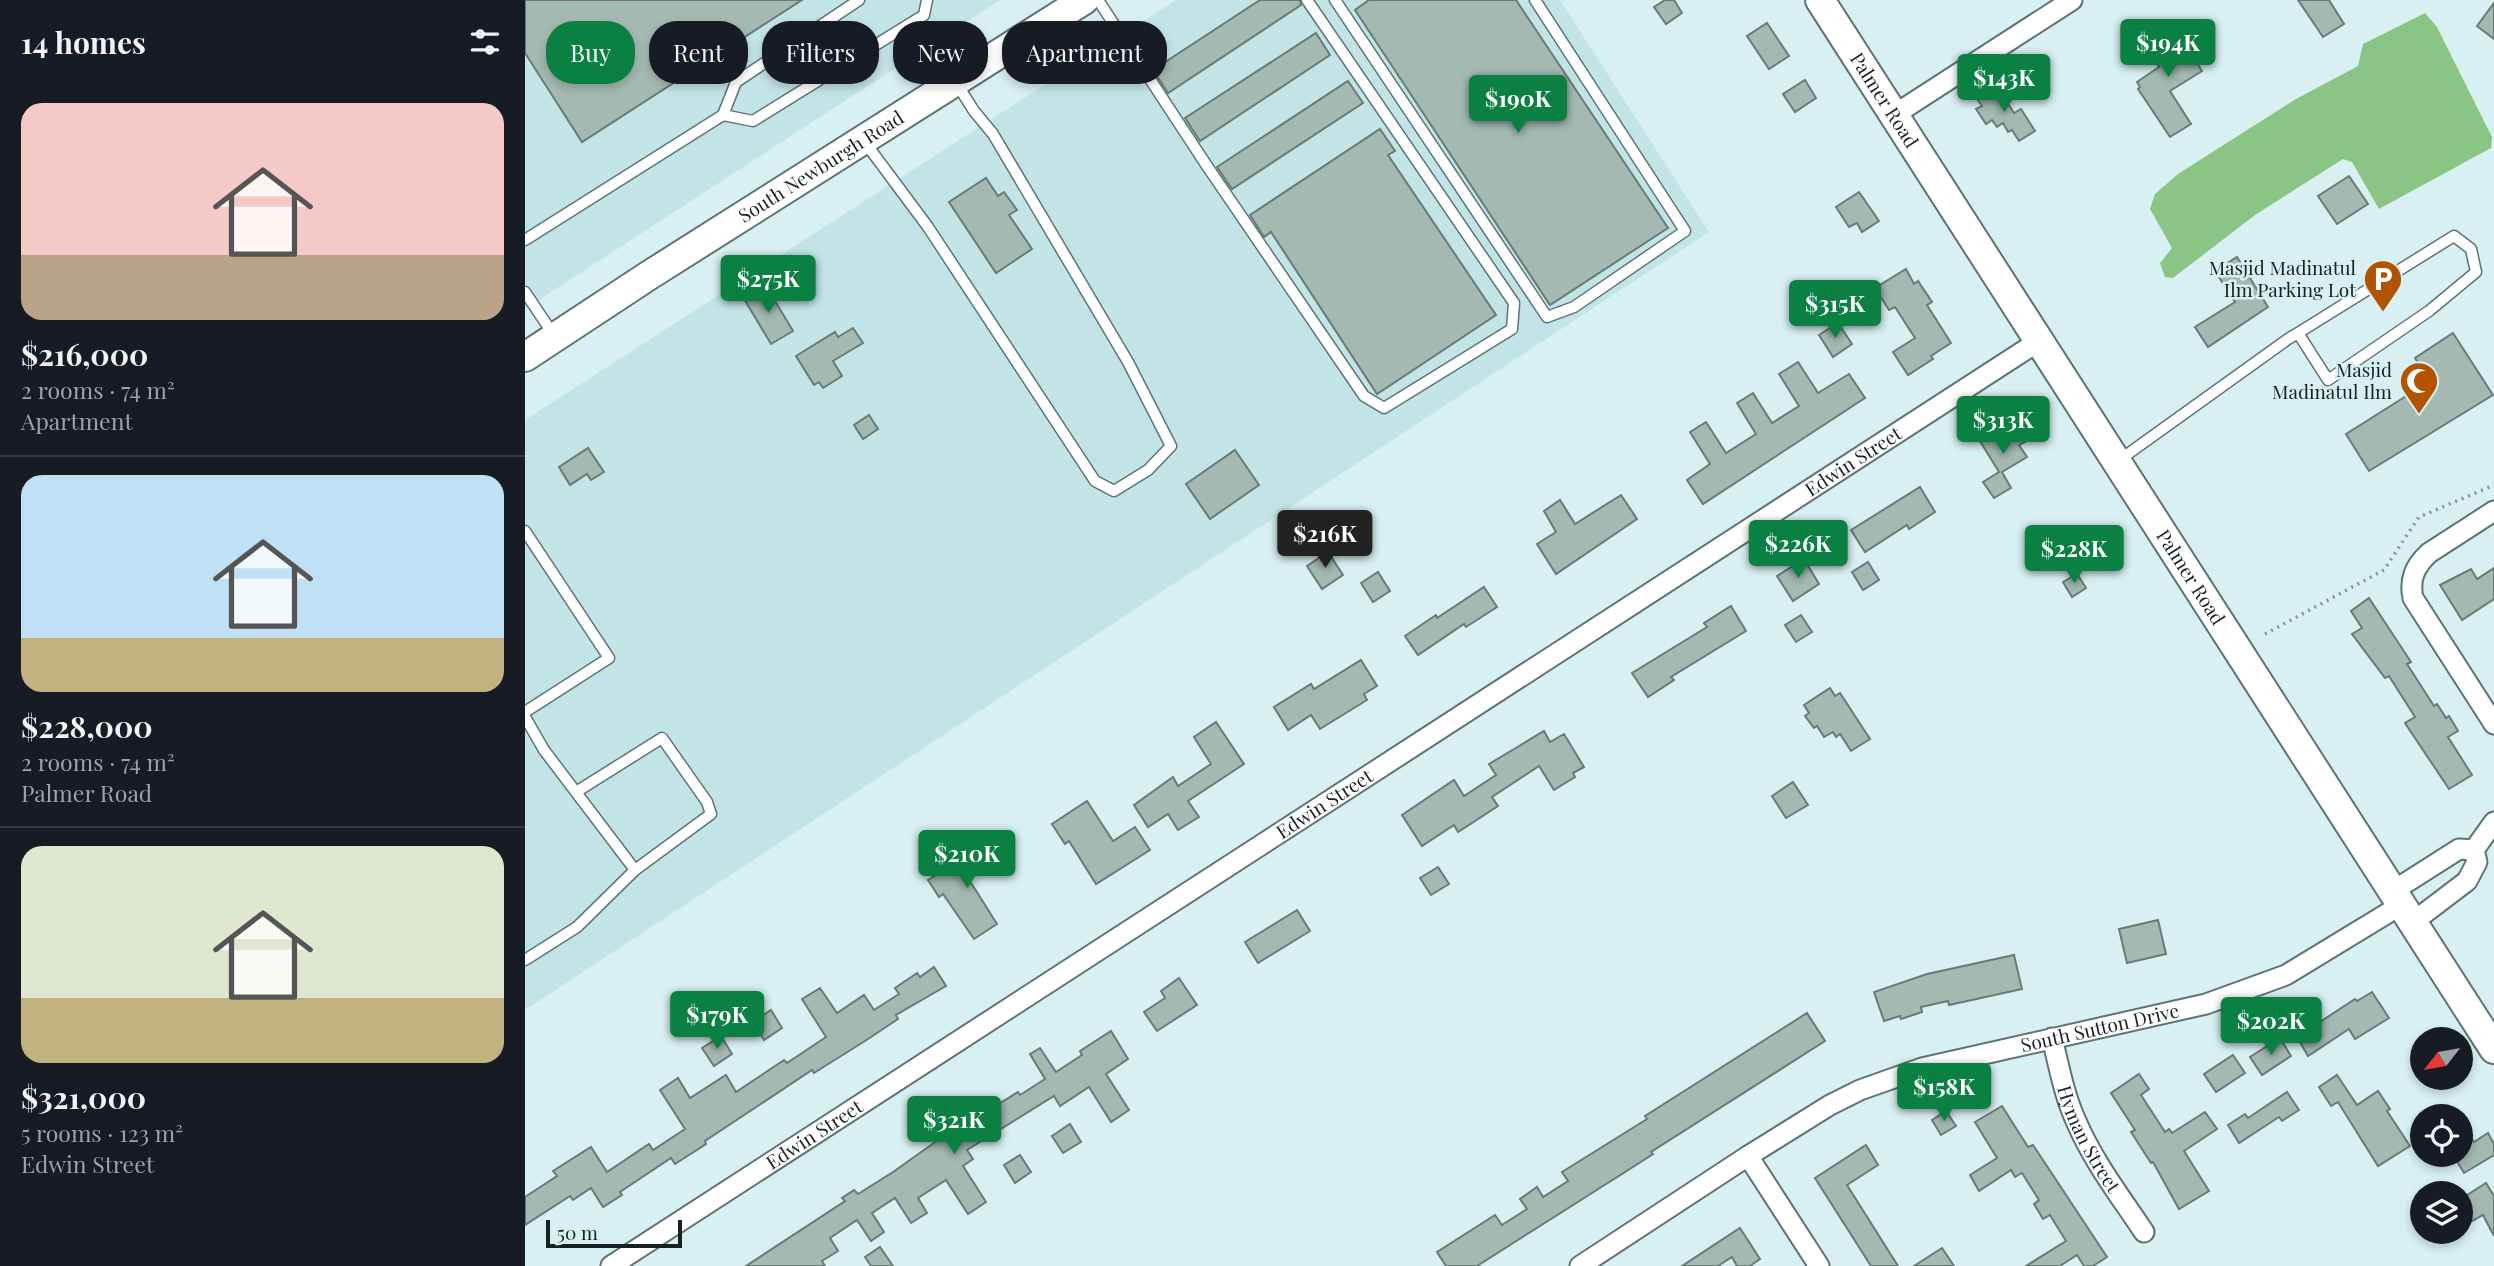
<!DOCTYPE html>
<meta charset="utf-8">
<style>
body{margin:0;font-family:"Playfair Display",serif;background:#20242c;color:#f1f3f6;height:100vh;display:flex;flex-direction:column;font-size:26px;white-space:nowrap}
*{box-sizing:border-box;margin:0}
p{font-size:23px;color:#9ea1a6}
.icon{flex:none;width:38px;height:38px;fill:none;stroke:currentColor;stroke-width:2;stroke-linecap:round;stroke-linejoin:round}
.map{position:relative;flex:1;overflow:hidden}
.details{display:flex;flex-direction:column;background:#171b24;width:525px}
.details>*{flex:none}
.banner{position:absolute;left:21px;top:21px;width:665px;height:63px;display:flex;gap:14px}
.needle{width:46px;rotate:239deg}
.fabs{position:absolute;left:1885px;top:1027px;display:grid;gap:14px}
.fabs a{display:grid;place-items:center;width:63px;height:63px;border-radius:50%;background:#171b24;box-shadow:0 4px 10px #0003;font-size:35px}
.scale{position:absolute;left:21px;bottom:18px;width:136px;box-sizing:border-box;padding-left:7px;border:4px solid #182122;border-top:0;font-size:19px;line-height:24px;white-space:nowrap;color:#182122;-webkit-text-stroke:5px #d8f0f2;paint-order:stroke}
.price{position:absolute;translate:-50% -60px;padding:0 16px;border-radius:7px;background:#0b8043;color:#fff;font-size:23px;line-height:46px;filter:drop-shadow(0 2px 4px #0008)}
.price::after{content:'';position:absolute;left:50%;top:42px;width:21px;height:16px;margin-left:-10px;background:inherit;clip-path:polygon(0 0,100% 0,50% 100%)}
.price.current{background:#222;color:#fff}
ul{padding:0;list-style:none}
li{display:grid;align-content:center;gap:14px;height:371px;padding:0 21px}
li+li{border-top:2px solid #363941}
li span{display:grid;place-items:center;height:217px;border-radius:21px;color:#555}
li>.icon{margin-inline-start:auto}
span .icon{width:126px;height:126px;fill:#fffc;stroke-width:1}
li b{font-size:30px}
h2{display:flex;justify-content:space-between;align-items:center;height:84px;padding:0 21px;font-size:30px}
.tag{padding:0 24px;border-radius:28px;background:#171b24;box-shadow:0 4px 10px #0003;font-size:24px;line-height:63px}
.tag.current{background:#0b8043;color:#fff}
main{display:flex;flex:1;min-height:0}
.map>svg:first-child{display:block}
</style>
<main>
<section class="details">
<h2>14 homes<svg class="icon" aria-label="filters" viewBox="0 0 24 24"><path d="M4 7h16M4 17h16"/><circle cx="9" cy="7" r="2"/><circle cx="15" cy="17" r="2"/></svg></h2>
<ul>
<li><span style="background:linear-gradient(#f6c9c9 70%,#b9a48a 0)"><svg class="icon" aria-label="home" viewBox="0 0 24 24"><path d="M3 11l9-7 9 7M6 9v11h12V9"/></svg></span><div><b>$216,000</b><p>2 rooms · 74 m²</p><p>Apartment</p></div></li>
<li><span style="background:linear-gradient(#bfe0f5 75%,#c2b280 0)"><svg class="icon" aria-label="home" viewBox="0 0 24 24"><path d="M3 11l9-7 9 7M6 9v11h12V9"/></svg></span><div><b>$228,000</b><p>2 rooms · 74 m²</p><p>Palmer Road</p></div></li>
<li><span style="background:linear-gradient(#dfe7d0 70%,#c2b280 0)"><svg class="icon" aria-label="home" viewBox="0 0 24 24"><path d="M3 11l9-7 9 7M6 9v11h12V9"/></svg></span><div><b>$321,000</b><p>5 rooms · 123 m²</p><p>Edwin Street</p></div></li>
</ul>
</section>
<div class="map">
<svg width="1969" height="1266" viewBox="0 0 1969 1266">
<rect width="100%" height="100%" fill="#d8f0f2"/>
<g fill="#c3e4e7">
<polygon points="0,0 475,0 0,309"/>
<polygon points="651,0 1035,0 1184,232 0,1010 0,420"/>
</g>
<polygon fill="#8bc585" points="1900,13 1912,27 1967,137 1966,148 1854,209 1827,162 1818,159 1730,215 1648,278 1640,277 1635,263 1647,248 1625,209 1630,194 1653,174 1771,99 1833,66 1838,44"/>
<g fill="#a4b9b2" stroke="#687c75" stroke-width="2">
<polygon points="0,0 277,0 57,142 0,53"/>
<polygon points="735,0 775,0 776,5 643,93 628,70"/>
<polygon points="844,0 991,0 1143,228 1025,305 830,10"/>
<polygon points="1140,0 1149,0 1157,13 1141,24 1129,7"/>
<polygon points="1773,0 1804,0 1819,24 1798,37"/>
<polygon points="1969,3 1969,39 1952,26"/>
<polygon points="1242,23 1264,56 1244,69 1222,36"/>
<polygon points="1648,26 1677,71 1645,91 1666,124 1645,137 1613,89 1615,87 1612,82 1634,67 1619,45"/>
<polygon points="791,33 805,55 675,141 660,118"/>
<polygon points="1280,80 1291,98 1270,112 1258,94"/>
<polygon points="823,81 838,103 707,189 692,167"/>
<polygon points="1472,87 1489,113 1496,109 1510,131 1494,141 1487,130 1483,132 1478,123 1472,127 1467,120 1461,124 1451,109 1457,106 1452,99"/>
<polygon points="855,129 870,151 863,155 971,315 852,394 746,232 739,237 725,215"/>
<polygon points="1824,176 1843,204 1812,224 1793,196"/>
<polygon points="461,178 473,196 479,192 492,210 484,215 507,249 471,273 424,202"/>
<polygon points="1334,192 1354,221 1337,232 1332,223 1324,227 1311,207"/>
<polygon points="1712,257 1743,307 1683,347 1670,327 1710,302 1690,271"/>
<polygon points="1381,269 1389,284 1393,281 1407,302 1402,305 1426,343 1406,356 1408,359 1383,375 1368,352 1390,338 1370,307 1364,310 1350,288"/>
<polygon points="234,287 239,294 244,291 268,331 246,344 218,297"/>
<polygon points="1313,323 1327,344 1308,357 1294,335"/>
<polygon points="328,328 338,343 308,361 317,376 298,388 294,382 289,385 271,356 310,332 313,337"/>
<polygon points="1928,333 1968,395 1844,471 1821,434 1905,381 1890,358"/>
<polygon points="1273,362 1293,393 1324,374 1340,398 1178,504 1162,480 1185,464 1165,432 1181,422 1201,453 1231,434 1212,403 1228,393 1247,423 1274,406 1254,374"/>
<polygon points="344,415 353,429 338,439 329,425"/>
<polygon points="1488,423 1500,442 1494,445 1502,457 1477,472 1486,488 1469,498 1458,482 1474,472 1455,441"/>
<polygon points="63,448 79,472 66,480 62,474 45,485 34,467"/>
<polygon points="710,450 734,485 685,519 661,484"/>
<polygon points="1395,487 1410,512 1384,529 1382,525 1340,552 1326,530"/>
<polygon points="1096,495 1112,519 1031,574 1012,544 1031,532 1019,511 1035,500 1050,524"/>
<polygon points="1560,531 1572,549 1566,552 1567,555 1551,565 1537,543 1553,533 1554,535"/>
<polygon points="803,552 818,575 797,589 782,566"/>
<polygon points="1279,559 1294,584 1268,601 1252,576"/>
<polygon points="1343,562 1354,580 1338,590 1327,572"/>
<polygon points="1969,568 1969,599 1937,620 1915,585 1946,569 1952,579"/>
<polygon points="853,572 865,591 848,602 836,583"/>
<polygon points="1552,574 1561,588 1547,597 1538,582"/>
<polygon points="959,587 972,607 941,627 939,624 893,655 880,636 911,615 912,618"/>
<polygon points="1844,598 1886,662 1882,664 1909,706 1912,704 1921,718 1924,716 1933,731 1923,737 1947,775 1924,789 1880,723 1890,717 1864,676 1860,678 1827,634 1837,628 1826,611"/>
<polygon points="1206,606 1221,631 1146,677 1149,680 1123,697 1107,673 1182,627 1179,623"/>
<polygon points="1276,615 1287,632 1271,642 1260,625"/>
<polygon points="836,660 852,686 839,694 842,700 795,729 786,715 763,730 749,707 786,684 789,689"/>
<polygon points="1305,688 1310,696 1315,693 1345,739 1326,751 1315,734 1311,737 1308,732 1299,737 1292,726 1289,728 1280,716 1284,713 1279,705"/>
<polygon points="691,722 719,764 663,801 674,817 653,830 643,814 623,827 609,805 648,777 653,786 686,764 669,737"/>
<polygon points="1019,731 1025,742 1039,734 1059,767 1048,773 1050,777 1029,790 1014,766 967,797 973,806 933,832 929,825 897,846 877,815 929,780 939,796 971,775 964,764"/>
<polygon points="1268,782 1283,805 1261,818 1247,796"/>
<polygon points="562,801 588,841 610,827 625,850 571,884 544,841 540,844 527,824"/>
<polygon points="461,843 472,860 443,878 472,924 449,939 418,894 414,897 403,880"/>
<polygon points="913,867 924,884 906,895 895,878"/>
<polygon points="772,910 785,931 733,963 720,942"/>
<polygon points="1633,920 1641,954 1602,963 1594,929"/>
<polygon points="1489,955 1497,989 1424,1005 1423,1001 1396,1007 1397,1012 1376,1019 1375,1016 1359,1021 1349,992 1402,974"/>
<polygon points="409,967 421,986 371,1015 373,1019 340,1041 289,1073 287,1070 180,1141 181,1144 150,1164 146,1158 95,1192 97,1195 78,1207 66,1188 48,1200 45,1196 0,1225 0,1197 32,1176 28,1171 66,1147 82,1172 124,1144 128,1150 160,1129 135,1090 153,1078 165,1098 201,1075 211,1092 259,1060 262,1063 301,1037 277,999 295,988 312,1013 339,995 349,1010 374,994 370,988 392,973 395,977"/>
<polygon points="654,978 672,1005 632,1031 619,1012 640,998 636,991"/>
<polygon points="1847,992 1864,1018 1830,1039 1824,1029 1783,1056 1772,1037 1830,999 1832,1001"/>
<polygon points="246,1010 257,1028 239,1040 228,1022"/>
<polygon points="1282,1013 1300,1041 1126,1152 1128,1154 1097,1174 952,1266 921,1266 912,1252 970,1215 977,1225 1002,1209 995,1199 1012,1187 1018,1197 1043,1181 1037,1172 1122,1119 1120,1116"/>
<polygon points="586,1031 603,1059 581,1074 604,1110 586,1122 564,1087 535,1106 529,1096 442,1150 448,1159 438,1166 461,1202 443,1214 421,1180 393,1198 402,1213 386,1223 370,1198 347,1213 359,1232 346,1241 332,1220 305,1238 313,1251 297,1261 300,1266 221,1266 320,1201 317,1198 329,1190 333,1194 368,1172 413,1140 410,1135 426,1125 430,1131 493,1092 495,1095 520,1079 505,1054 515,1048 531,1072 557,1055 555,1051"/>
<polygon points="196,1036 207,1054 189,1066 177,1048"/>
<polygon points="1755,1038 1766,1056 1737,1075 1725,1057"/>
<polygon points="1708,1055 1720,1073 1691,1092 1679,1074"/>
<polygon points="1614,1074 1624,1089 1616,1095 1640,1132 1644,1129 1647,1133 1680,1112 1692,1129 1659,1151 1684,1191 1654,1209 1628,1162 1626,1163 1606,1132 1610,1130 1586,1093"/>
<polygon points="1812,1075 1832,1105 1853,1091 1865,1109 1862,1111 1885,1146 1853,1166 1813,1102 1806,1106 1794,1087"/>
<polygon points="1762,1092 1774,1110 1757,1121 1754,1117 1714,1143 1703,1125 1720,1114 1723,1118"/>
<polygon points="1477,1106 1503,1147 1508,1145 1582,1257 1568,1266 1559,1266 1552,1255 1535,1266 1501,1266 1541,1241 1525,1215 1518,1219 1509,1204 1514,1200 1497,1173 1490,1177 1486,1170 1454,1191 1445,1175 1472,1158 1450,1122"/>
<polygon points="1421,1111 1431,1126 1416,1135 1407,1120"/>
<polygon points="1936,1119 1949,1142 1963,1133 1969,1144 1969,1155 1939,1173 1928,1155 1936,1155"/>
<polygon points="545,1124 556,1142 538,1153 527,1136"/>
<polygon points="1341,1145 1353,1165 1322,1185 1373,1266 1346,1266 1290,1178"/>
<polygon points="495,1155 506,1172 490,1183 479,1165"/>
<polygon points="1961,1183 1969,1196 1969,1236 1958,1215 1944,1223 1936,1209 1936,1199"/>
<polygon points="1215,1228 1235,1259 1225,1266 1212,1266 1207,1257 1193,1266 1157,1266"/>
<polygon points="355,1247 368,1266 346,1266 340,1257"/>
<polygon points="1417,1248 1429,1266 1389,1266"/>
</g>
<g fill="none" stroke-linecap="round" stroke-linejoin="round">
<g stroke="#5e7375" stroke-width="13">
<g id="lane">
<polyline points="573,0 682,166 839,396 859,408 987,329 989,303 782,0"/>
<polyline points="810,0 1022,317 1049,307 1160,231 1010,0"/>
<polyline points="198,115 228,121 399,15 402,0"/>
<polyline points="339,141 403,227 570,481 589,491 623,470 646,446 603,362 468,134 449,111 432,84"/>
<polyline points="0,240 198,115 211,82 334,0"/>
<polyline points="0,292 28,334"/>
<polyline points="1593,461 1763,339 1773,333 1929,236 1946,249 1951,272 1904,311 1803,380 1773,333"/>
<polyline points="0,531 84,658 0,712"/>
<polyline points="0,717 19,750 110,870 52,927 0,960"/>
<polyline points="51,792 137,738 182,802 186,814 110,870"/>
</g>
</g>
<g stroke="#5e7375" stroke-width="23">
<g id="street">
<polyline points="1369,115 1547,0"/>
<path d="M1969 511 1904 553C1890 566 1884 579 1888 598L1969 724"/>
<polyline points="1949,850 1969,822"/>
<polyline points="1868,891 1934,849 1949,850"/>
<polyline points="1888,922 1942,881 1952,862 1949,850"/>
<path id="s1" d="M1527 1038C1534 1066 1539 1095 1551 1121 1568 1161 1595 1196 1619 1232"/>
<polyline points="1223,1156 1294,1266"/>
<path id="s2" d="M86 1266 1514 341"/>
<path id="s3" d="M1055 1266 1223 1156 1305 1105 1335 1090 1397 1068 1681 1004 1761 975 1876 905"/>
</g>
</g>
<g stroke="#5e7375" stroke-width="32">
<g id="secondary">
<path id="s4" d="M1295 0 1969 1049"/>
<path id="s5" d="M0 357 123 276 559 0"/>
</g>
</g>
<polyline stroke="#849597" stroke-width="3.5" stroke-dasharray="2 5" stroke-linecap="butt" points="1740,634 1859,570 1894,517 1969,485"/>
<use href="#lane" stroke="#fff" stroke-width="10"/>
<use href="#street" stroke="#fff" stroke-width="19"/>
<use href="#secondary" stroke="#fff" stroke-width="28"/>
</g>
<defs>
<g id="parking-pin" transform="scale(2.0125)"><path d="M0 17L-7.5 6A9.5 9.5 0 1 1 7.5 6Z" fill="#b15301" stroke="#d8f0f2"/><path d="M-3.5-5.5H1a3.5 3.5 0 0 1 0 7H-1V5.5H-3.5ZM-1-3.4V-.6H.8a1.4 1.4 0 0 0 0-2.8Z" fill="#fff"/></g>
<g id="mosque-pin" transform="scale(2.0125)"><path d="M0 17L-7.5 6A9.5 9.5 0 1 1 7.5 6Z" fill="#b15301" stroke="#d8f0f2"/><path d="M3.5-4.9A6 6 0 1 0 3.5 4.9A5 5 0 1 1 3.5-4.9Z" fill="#fff"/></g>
</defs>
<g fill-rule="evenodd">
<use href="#parking-pin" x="1858" y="279"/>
<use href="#mosque-pin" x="1894" y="381"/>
</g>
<g text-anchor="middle" stroke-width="5" stroke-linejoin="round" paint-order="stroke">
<g font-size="19" fill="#182122" stroke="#d8f0f2">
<text dy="7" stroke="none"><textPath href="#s4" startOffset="119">Palmer Road</textPath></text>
<text dy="7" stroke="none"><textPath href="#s5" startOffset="352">South Newburgh Road</textPath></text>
<text dy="7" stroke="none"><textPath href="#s2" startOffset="1480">Edwin Street</textPath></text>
<text dy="7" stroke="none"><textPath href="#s4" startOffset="686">Palmer Road</textPath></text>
<text dy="7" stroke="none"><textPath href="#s2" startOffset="850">Edwin Street</textPath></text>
<text dy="7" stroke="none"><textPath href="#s3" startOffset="579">South Sutton Drive</textPath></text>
<text dy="7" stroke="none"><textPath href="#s2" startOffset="242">Edwin Street</textPath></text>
<text dy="7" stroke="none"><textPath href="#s1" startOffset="108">Hyman Street</textPath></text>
</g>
<g font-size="19" fill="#182122" stroke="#d8f0f2" text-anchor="end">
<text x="1831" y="275">Masjid Madinatul<tspan x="1831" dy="22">Ilm Parking Lot</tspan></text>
<text x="1867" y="377">Masjid<tspan x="1867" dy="22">Madinatul Ilm</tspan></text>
</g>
</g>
</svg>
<div class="fabs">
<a><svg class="needle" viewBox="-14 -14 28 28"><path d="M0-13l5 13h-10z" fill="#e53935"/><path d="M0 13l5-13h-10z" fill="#9ea1a6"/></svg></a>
<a><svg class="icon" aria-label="locate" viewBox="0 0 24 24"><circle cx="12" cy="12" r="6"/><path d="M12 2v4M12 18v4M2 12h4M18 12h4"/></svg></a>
<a><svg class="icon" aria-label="layers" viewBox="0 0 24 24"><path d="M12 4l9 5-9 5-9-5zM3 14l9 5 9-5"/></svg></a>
</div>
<div class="scale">50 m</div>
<b class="price" style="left:1643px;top:79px">$194K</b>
<b class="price" style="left:1479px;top:114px">$143K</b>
<b class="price" style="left:993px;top:135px">$190K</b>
<b class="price" style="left:243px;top:315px">$275K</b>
<b class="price" style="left:1310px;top:340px">$315K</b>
<b class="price" style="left:1478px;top:456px">$313K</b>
<b class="price current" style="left:800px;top:570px">$216K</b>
<b class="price" style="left:1273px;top:580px">$226K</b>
<b class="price" style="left:1549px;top:585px">$228K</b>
<b class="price" style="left:442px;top:890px">$210K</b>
<b class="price" style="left:192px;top:1051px">$179K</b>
<b class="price" style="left:1746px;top:1057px">$202K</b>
<b class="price" style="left:1419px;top:1123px">$158K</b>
<b class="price" style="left:429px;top:1156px">$321K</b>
<div class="banner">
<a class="tag current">Buy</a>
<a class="tag">Rent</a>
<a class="tag">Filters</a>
<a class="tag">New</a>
<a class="tag">Apartment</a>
</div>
</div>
</main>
